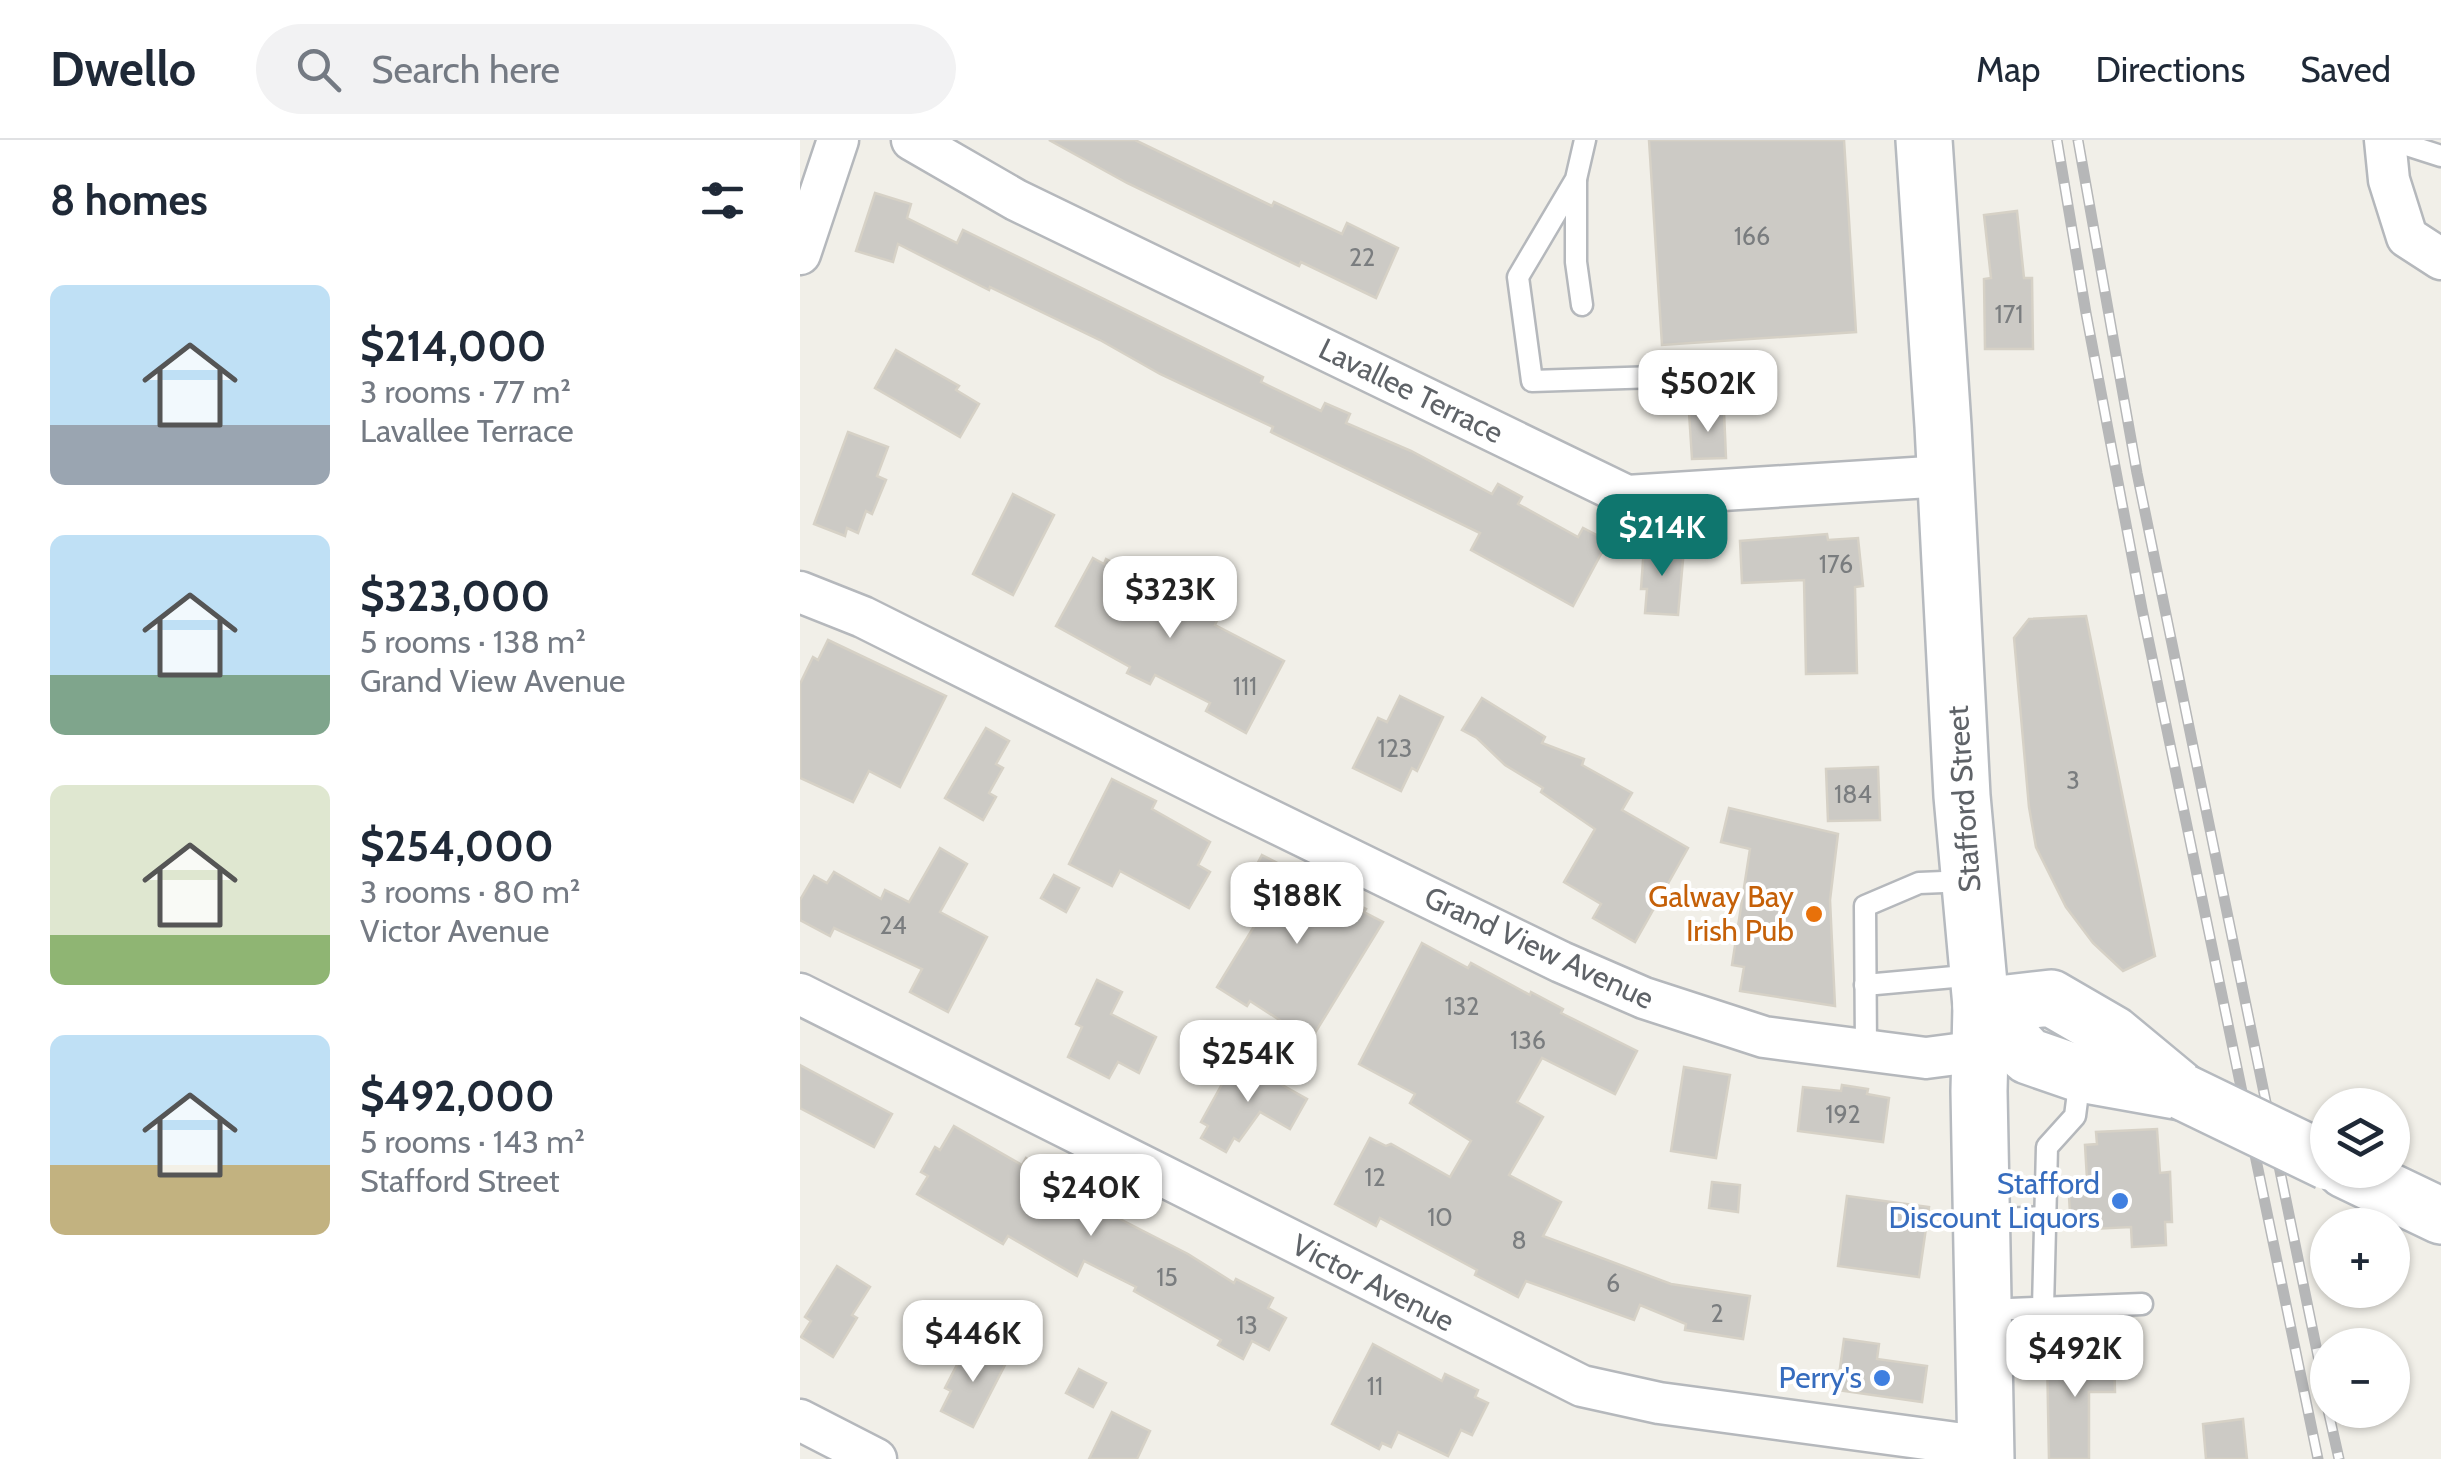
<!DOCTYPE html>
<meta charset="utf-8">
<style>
body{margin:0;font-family:Cabin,sans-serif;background:#f2f2f3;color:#1f2937;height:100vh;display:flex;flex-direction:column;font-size:38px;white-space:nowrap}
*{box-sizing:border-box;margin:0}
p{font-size:32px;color:#747a83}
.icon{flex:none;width:55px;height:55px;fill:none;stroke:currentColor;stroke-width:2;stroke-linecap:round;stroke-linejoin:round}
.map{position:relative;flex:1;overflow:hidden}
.side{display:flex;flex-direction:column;background:#fff;width:800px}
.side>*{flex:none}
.fabs{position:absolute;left:1510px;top:948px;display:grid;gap:20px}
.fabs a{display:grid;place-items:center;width:100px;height:100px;border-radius:50%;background:#fff;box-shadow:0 2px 8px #0004;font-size:50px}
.price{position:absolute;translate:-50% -85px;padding:0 22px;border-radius:20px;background:#fff;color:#222;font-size:32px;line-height:65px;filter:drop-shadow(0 2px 5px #0008)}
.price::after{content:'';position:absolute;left:50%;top:60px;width:30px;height:22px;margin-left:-15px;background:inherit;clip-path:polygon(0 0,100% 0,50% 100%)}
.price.current{background:#0f766e;color:#fff}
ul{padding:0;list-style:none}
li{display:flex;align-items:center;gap:30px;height:250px;padding:0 50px}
li span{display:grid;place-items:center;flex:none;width:280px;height:200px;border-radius:15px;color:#555}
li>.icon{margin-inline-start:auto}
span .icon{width:120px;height:120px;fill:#fffc;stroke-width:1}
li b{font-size:42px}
h2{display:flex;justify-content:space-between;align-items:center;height:120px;padding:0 50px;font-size:42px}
header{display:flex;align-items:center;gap:60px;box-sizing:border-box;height:140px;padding:0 50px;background:#fff;border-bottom:2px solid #e0e1e3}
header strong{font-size:48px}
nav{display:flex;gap:55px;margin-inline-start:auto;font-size:35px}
.search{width:700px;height:90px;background:#f2f2f3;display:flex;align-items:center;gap:25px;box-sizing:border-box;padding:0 35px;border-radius:55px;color:#747a83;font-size:38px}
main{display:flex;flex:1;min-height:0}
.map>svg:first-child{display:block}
</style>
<header>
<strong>Dwello</strong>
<div class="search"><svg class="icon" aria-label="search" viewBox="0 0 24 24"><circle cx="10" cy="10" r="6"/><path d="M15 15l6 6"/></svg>Search here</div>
<nav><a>Map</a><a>Directions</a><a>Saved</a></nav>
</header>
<main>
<section class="side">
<h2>8 homes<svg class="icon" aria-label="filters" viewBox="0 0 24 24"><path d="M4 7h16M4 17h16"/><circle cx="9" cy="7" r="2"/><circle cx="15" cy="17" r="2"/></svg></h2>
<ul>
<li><span style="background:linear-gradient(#bfe0f5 70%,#9aa5b1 0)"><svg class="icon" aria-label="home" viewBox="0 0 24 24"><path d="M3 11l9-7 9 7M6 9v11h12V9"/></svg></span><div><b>$214,000</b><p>3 rooms · 77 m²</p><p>Lavallee Terrace</p></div></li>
<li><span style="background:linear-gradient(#bfe0f5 70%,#7fa58c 0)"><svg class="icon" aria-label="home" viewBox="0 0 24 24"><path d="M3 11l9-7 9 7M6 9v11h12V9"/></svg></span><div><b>$323,000</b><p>5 rooms · 138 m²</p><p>Grand View Avenue</p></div></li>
<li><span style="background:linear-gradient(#dfe7d0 75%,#8fb573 0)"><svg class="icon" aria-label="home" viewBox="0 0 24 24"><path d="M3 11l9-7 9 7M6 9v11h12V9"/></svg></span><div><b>$254,000</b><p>3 rooms · 80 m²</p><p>Victor Avenue</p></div></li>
<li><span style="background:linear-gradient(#bfe0f5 65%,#c2b280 0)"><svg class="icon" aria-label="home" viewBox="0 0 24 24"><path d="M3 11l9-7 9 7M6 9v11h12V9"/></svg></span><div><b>$492,000</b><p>5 rooms · 143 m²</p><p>Stafford Street</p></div></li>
</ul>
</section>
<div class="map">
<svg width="1641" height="1319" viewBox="0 0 1641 1319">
<rect width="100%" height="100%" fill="#f1efe8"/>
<g fill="#cccac5" stroke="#d6d1c6" stroke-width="2.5">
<polygon points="249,0 335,0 472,66 474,62 542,94 547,83 598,108 576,158 501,122 499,126 327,43"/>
<polygon points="849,0 1044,0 1056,192 862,205"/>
<polygon points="75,53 111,64 107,78 157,103 163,90 463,237 461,242 521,271 525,263 550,274 546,283 611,311 692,354 698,344 722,357 718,364 778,397 783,388 808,401 773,466 671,410 680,393 471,292 473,287 360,234 300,200 190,147 189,150 98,104 93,122 56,111"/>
<polygon points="1217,71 1224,138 1232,138 1233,209 1185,209 1184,139 1191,138 1184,75"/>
<polygon points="96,210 159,246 156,250 179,264 160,297 75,248"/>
<polygon points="924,271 926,318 892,319 889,272"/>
<polygon points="48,292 88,307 77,336 86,340 72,374 66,371 58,393 47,388 45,396 14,384"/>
<polygon points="213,354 254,375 213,455 173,434"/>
<polygon points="1027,394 1028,400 1058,398 1063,446 1055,447 1057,533 1006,534 1004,440 942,443 940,401"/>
<polygon points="844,406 884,409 878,475 845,473 847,449 841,449"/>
<polygon points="293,418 304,424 306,419 368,453 374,441 415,463 411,472 419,476 415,485 484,521 446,593 406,571 410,563 355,535 350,544 327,533 330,527 256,486"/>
<polygon points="1286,476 1355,816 1323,831 1293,803 1266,767 1236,707 1229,667 1214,498 1229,479"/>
<polygon points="28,500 146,556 100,647 69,631 53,662 0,638 0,544 13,517 18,520"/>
<polygon points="600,556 643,577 617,631 612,628 601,651 553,628 578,578 587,582"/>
<polygon points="682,558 745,597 742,603 784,619 782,625 832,653 822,670 888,708 835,802 793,778 801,764 764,742 795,689 741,652 743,648 705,625 677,598 662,590"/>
<polygon points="186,588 209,601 196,624 203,628 189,653 196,657 183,680 145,658"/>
<polygon points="1078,627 1080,680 1028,681 1026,629"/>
<polygon points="312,639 356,661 352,669 410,702 398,725 410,732 389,768 320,731 312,746 269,724"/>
<polygon points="929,668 1038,694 1030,760 1035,866 940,851 944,827 932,825 950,709 921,702"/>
<polygon points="140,708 167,724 140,772 187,797 148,872 110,852 122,829 34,788 30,796 0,780 0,760 14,736 27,743 34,732 81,759 85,750 109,762"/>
<polygon points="462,715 566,769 564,772 583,782 515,893 511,890 506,897 450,861 447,866 417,847 461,775 437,762"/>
<polygon points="254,735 279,748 266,772 241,758"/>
<polygon points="622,803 668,828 671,823 730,855 731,852 763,869 761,873 837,911 815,954 742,918 717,962 743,977 709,1035 761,1062 743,1096 871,1144 950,1156 943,1199 885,1190 886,1184 840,1165 834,1180 726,1141 718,1157 675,1135 677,1130 580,1078 576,1086 535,1064 570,998 586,1006 591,1004 650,1037 671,1001 610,963 615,954 559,924"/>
<polygon points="297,840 322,852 311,874 356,897 339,933 318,922 309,938 268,917 282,887 276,884"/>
<polygon points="436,919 507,959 490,989 460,972 439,1001 434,998 426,1012 401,998 408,986 401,982"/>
<polygon points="0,925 92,974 74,1007 0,968"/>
<polygon points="884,927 930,935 916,1018 871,1011"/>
<polygon points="1042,945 1068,949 1067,954 1089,958 1083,1002 998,991 1003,947 1041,951"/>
<polygon points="154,986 222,1025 226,1018 272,1044 271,1046 319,1071 316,1077 388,1114 434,1143 436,1139 473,1158 468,1168 486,1178 469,1210 452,1201 443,1219 418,1205 421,1200 334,1151 336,1147 284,1121 277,1136 208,1096 203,1104 117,1054 128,1036 121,1032 135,1007 140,1010"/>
<polygon points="1357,989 1360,1033 1370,1032 1372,1082 1365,1082 1366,1105 1332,1107 1331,1087 1271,1090 1268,1040 1287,1039 1285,1005 1297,1004 1296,992"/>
<polygon points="912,1042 940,1045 938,1072 909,1068"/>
<polygon points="1047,1056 1129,1067 1119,1137 1038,1126"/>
<polygon points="37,1126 70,1147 52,1175 57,1178 33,1217 1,1197 11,1181 5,1177"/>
<polygon points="1044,1199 1079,1204 1077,1219 1127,1226 1122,1262 1037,1250"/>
<polygon points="573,1204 642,1241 645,1234 678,1250 675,1257 688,1263 672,1295 661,1290 648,1316 598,1292 591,1307 582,1303 579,1309 532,1284"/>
<polygon points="175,1205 207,1221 173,1287 141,1271 151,1251 145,1248 160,1219 166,1222"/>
<polygon points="1314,1214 1315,1252 1289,1252 1289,1319 1249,1319 1247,1215"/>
<polygon points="279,1229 306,1243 293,1267 266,1253"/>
<polygon points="312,1272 350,1291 337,1319 289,1319"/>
<polygon points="1443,1279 1447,1319 1406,1319 1403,1284"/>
</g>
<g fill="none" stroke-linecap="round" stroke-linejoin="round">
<g stroke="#b5b8bc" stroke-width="25">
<g id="service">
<polyline points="785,0 776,39 718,137 732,241 856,237"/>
<polyline points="1591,0 1641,16"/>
<polyline points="776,41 776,122 782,165"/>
<polyline points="1065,845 1176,835"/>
<polyline points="1066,910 1065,766 1119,743 1168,741"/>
<polyline points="1182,1080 1245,1077"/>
<polyline points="1243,1168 1247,1007 1275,976 1280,937"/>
<polyline points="1185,1170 1342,1164"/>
</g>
</g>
<g stroke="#b5b8bc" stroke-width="45">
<g id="minor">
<polyline points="112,0 216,60 827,356 1145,336"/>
<polyline points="1585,0 1589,40 1607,97 1641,119"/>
<polyline points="0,114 38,0"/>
<polyline points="0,452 63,477 429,660 761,822 844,858 964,897 1126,918 1180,911"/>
<polyline points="0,854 782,1246 859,1263 1186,1307"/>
<polyline points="0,1280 76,1319"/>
</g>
</g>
<g stroke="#b6babf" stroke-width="60">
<g id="secondary">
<polyline points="1124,0 1143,286 1162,656 1181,866 1179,951 1186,1319"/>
<polyline points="1181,866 1251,858 1313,894 1383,952"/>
<polyline points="1181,866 1228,916 1280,934 1381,952"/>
<polyline points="1545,1030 1641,1076"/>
</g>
</g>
<use href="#service" stroke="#fff" stroke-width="20"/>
<use href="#minor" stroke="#fff" stroke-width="40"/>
<use href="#secondary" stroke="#fff" stroke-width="55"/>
<g stroke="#b6b7b8" stroke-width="11">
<g id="rail">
<polyline points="1257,0 1286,173 1342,469 1518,1319"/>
<polyline points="1278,0 1337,333 1528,1265"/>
<polyline points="1528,1270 1539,1319"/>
</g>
</g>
<use href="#rail" stroke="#fff" stroke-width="8" stroke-dasharray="22" stroke-linecap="butt"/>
<g stroke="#b6babf" stroke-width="60" stroke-linecap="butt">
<polyline id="secondary-bridge" points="1383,952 1528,1022"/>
</g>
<use href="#secondary-bridge" stroke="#fff" stroke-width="55"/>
</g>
<circle fill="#e8710a" stroke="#fff" stroke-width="4" cx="1014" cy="774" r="10"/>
<g fill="#3f7fe0" stroke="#fff" stroke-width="4">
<circle cx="1320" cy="1061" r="10"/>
<circle cx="1082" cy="1238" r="10"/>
</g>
<g text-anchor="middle" stroke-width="8" stroke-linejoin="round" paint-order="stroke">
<g font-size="25" fill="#7a7d7f">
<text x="952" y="105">166</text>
<text x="562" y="126">22</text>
<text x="1209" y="183">171</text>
<text x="1036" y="433">176</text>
<text x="445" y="555">111</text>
<text x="595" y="617">123</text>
<text x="1273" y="649">3</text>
<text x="1053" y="663">184</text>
<text x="93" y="794">24</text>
<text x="662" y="875">132</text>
<text x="728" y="909">136</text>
<text x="1043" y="983">192</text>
<text x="575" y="1046">12</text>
<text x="640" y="1086">10</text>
<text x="719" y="1109">8</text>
<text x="367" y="1146">15</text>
<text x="813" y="1152">6</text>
<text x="917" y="1182">2</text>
<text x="447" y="1194">13</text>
<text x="575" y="1255">11</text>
</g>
<g font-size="30" fill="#5f6368" stroke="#fff">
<text transform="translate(611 251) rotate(26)" y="10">Lavallee Terrace</text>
<text transform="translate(1164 659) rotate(-94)" y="10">Stafford Street</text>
<text transform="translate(739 808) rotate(25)" y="10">Grand View Avenue</text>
<text transform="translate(573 1143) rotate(27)" y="10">Victor Avenue</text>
</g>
<g font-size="30" fill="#c56008" stroke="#fff" text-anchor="end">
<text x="994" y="767">Galway Bay<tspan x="994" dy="34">Irish Pub</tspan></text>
</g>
<g font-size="30" fill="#366cbe" stroke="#fff" text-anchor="end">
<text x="1300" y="1054">Stafford<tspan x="1300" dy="34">Discount Liquors</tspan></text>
<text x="1062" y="1248">Perry's</text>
</g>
</g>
</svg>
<div class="fabs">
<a><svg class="icon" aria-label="layers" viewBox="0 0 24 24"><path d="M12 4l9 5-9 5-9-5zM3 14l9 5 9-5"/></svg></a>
<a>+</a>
<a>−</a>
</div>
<b class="price" style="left:908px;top:295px">$502K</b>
<b class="price current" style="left:862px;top:439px">$214K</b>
<b class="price" style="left:370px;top:501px">$323K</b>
<b class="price" style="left:497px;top:807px">$188K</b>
<b class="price" style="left:448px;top:965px">$254K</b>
<b class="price" style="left:291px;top:1099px">$240K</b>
<b class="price" style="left:173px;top:1245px">$446K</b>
<b class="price" style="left:1275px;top:1260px">$492K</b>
</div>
</main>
